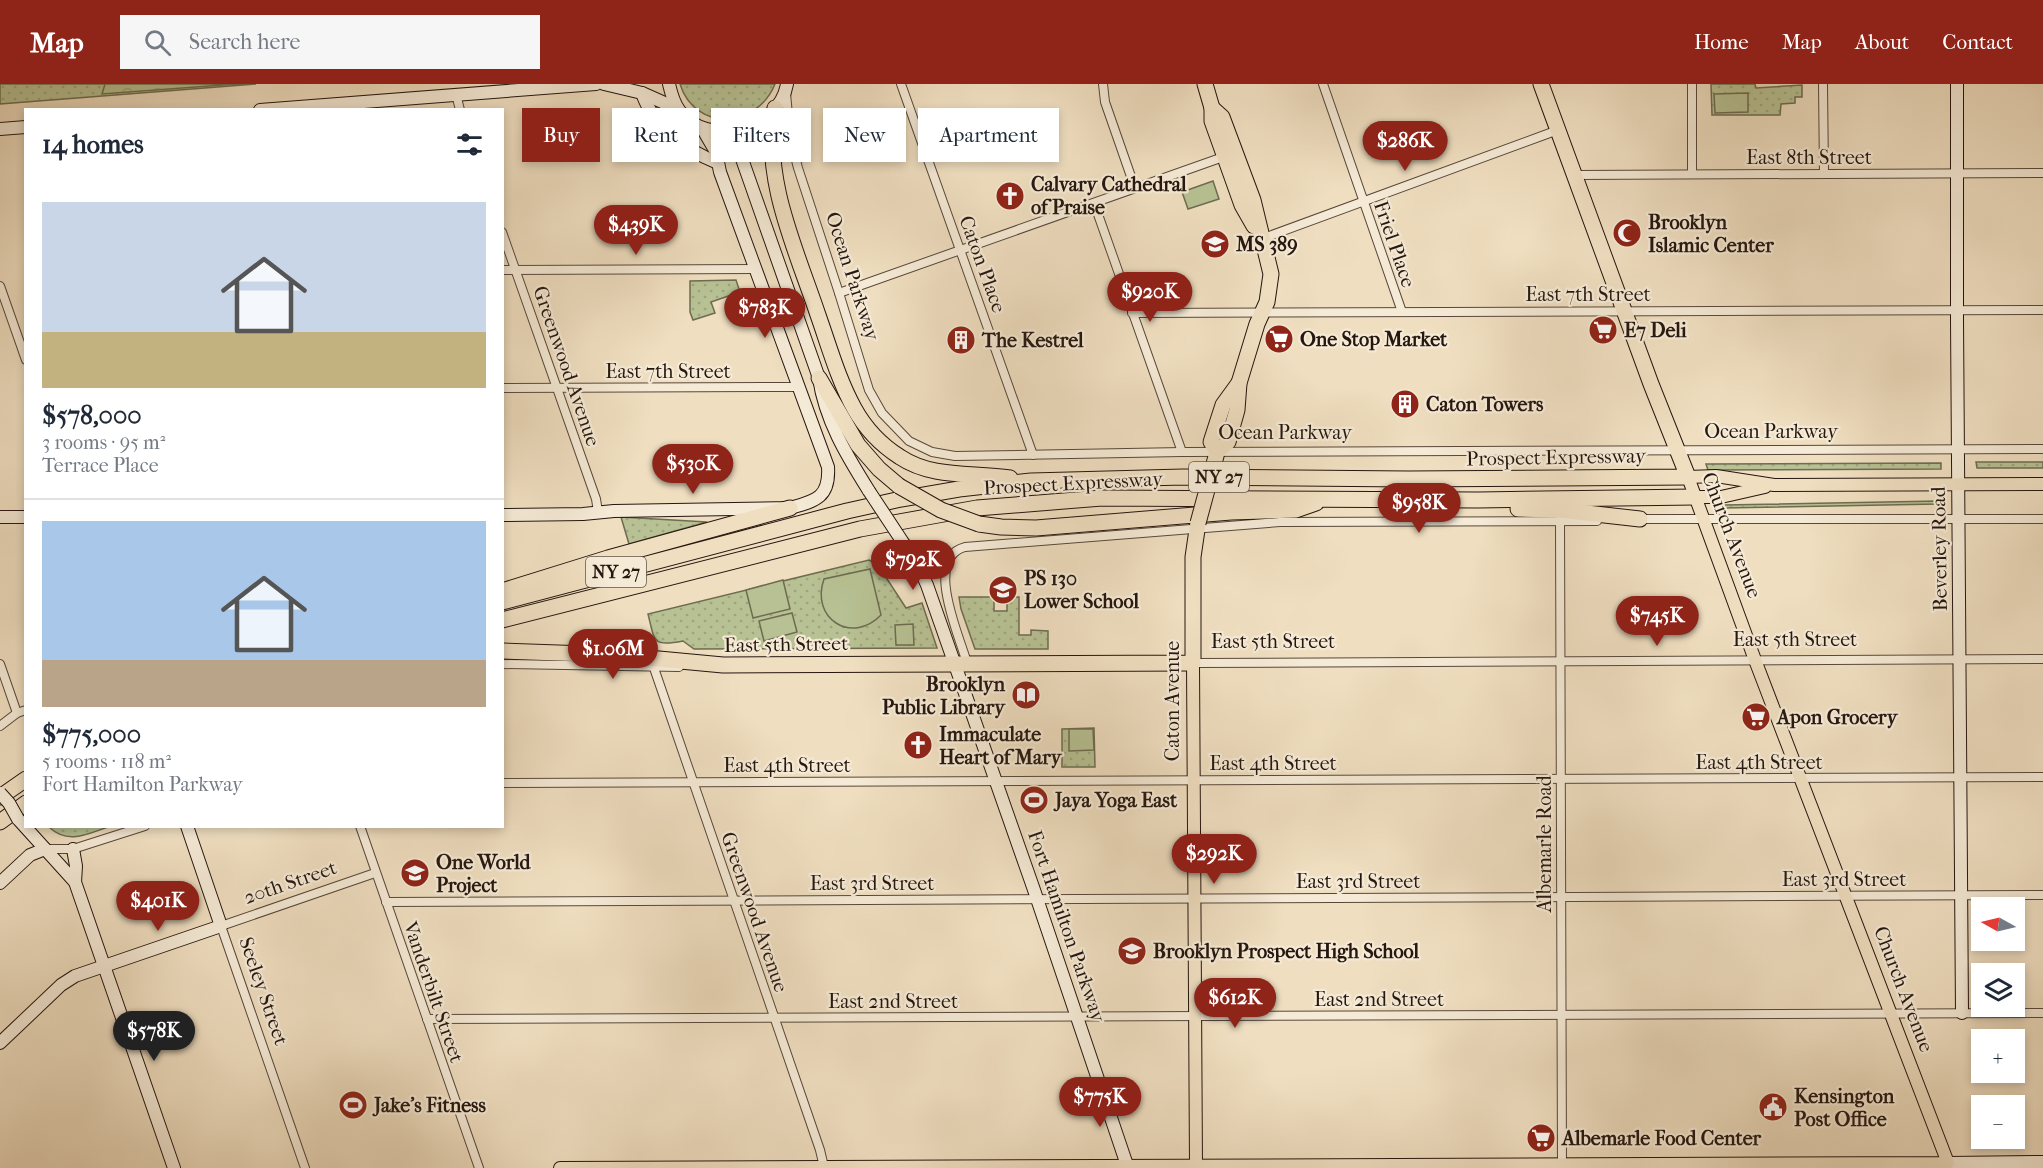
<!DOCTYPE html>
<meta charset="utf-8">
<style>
body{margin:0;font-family:"IM FELL French Canon",serif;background:#f6f6f7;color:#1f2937;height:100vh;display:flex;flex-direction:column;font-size:22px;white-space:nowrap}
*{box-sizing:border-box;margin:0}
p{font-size:20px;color:#747a83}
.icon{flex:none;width:33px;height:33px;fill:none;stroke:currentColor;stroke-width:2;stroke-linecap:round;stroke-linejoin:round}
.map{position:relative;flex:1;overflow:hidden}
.panel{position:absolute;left:24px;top:24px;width:480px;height:720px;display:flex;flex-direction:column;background:#fff;border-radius:0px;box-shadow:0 3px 9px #0003}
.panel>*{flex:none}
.top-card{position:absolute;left:522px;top:24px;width:570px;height:54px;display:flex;gap:12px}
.needle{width:39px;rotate:278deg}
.fabs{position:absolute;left:1971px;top:813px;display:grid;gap:12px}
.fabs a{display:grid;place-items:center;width:54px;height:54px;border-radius:0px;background:#fff;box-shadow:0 3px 9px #0003;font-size:30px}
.price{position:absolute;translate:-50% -51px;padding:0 14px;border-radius:21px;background:#8f2418;color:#fff;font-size:20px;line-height:39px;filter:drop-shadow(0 2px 3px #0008)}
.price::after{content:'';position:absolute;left:50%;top:36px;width:18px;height:14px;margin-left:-9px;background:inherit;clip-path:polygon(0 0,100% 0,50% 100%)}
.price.current{background:#222;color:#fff}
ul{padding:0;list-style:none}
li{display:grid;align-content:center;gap:12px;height:318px;padding:0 18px}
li+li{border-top:2px solid #e0e1e3}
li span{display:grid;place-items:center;height:186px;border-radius:0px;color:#555}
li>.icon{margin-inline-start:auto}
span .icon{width:108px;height:108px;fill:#fffc;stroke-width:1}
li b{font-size:26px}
h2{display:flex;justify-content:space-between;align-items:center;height:72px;padding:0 18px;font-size:26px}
.chip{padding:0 21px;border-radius:0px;background:#fff;box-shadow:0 3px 9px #0003;font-size:21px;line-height:54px}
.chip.current{background:#8f2418;color:#fff}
header{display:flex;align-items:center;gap:36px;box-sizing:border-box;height:84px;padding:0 30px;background:#8f2418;color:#fff}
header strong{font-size:28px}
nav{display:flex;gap:33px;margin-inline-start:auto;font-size:21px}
.search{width:420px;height:54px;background:#f6f6f7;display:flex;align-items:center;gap:15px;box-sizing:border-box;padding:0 21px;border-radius:0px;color:#747a83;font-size:22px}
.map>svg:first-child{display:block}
</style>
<header>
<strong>Map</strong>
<div class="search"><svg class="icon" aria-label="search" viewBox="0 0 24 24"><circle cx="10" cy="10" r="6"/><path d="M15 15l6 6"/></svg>Search here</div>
<nav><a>Home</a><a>Map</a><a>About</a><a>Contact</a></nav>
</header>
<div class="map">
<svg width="2043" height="1084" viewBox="0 0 2043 1084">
<defs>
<pattern id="grass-dots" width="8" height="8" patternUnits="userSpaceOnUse" patternTransform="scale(1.5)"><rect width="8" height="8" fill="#b7c193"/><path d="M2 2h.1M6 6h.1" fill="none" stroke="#9da57e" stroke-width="1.8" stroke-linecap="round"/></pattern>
<pattern id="forest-crowns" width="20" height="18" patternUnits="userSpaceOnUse" patternTransform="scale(1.5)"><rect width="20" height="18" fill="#b7c193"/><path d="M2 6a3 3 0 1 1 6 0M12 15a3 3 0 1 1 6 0" fill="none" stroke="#9da57e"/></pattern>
</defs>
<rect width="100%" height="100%" fill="#efdec0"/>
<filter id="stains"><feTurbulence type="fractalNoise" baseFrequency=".00333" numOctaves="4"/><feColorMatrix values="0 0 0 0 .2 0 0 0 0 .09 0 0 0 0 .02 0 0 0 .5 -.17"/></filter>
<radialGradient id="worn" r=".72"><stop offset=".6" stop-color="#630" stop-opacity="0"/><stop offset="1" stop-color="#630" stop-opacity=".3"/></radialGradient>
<g fill="url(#grass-dots)" stroke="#6e6c51" stroke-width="1.5">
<polygon points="0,0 256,0 0,20"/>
<path d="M680 0H775C757 45 695 48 680 0Z"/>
<polygon points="1711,0 1755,0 1756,4 1802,1 1802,13 1795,13 1795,19 1781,20 1780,31 1712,31"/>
<polygon points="736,196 740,208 711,218 715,229 693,236 690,228 690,197"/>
<polygon points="1976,378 2043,378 2043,384 1977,384"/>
<polygon points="1941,379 1941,385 1708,386 1706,380"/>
<polygon points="1938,417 1938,420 1724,424 1724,421"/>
<polygon points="621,433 707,438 629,460"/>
<path d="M869 476 878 481 906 524 922 519 937 564 694 565 683 557C652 563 655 558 648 530Z"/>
<polygon points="959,513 994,513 994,527 1007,527 1007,513 1019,513 1019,551 1031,551 1031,546 1048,547 1048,565 975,565 961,525"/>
<polygon points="1094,644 1095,683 1062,683 1062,645"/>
<path d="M49 743H108C87 750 68 761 49 743Z"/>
</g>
<polygon fill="url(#forest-crowns)" stroke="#6e6c51" stroke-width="1.5" points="105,0 236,0 102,10"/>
<g fill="#b7c193" stroke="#6e6c51" stroke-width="1.5">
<polygon points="1748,9 1748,28 1715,29 1714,10"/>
<polygon points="1213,97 1219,115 1188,125 1182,108"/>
<path d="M870 485 881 531C852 561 810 535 824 495Z"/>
<polygon points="783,496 790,525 753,534 746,506"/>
<polygon points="792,529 797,548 764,557 759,537"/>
<polygon points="913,540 914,561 896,561 895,541"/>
<polygon points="1069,645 1093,645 1094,666 1069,667"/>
</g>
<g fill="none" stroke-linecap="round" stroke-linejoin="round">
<g stroke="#58483b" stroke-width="10">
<g id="street">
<polyline points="901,0 1033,371"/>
<polyline points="1103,0 1105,18 1135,104"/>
<polyline points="1323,0 1402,228"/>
<polyline points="1692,0 1692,90"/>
<polyline points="1823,0 1824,90"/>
<polyline points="786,9 790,53 798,84 839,209 869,306 882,329 909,357 932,368 955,372 1182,368 2043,365"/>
<polyline points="456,10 460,26"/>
<polyline points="1575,91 2043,89"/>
<polyline points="1094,119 1182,368"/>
<polyline points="502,148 596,415 598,428"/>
<polyline points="1261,155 1558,46"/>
<polyline points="502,186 757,185"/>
<polyline points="0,202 26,276"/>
<polyline points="839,209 1226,72"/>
<polyline points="1132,229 2043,226"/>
<polyline points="502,304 798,303"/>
<polyline points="1637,435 2043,435"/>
<polyline points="1560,436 1562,1084"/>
<path d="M967 579C960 553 923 474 965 463L1280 438 1597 437"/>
<polyline points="1193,579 2043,575"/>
<polyline points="0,580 17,629"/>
<polyline points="502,580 679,583"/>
<polyline points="654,584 820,1066 824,1083"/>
<polyline points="0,642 17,629 26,626"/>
<polyline points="502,699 2043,693"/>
<polyline points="360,742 479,1084"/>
<polyline points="45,765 73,765 145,742"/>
<polyline points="386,818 2043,811"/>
<polyline points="427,935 2043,929"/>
<polyline points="305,1084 221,842 375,789"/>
</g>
</g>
<g stroke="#25160f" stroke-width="14">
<g id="secondary">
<polyline points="604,0 642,9 678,25"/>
<path d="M669 0C671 9 674 19 679 26 707 65 779 47 787 0"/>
<polyline points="1957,0 1957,237 1962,929"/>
<path d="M642 9C655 46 684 65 718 79"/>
<polyline points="260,26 596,0"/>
<path d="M693 39C712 55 727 53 742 75L819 294C825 336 847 372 869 407"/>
<polyline points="0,45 26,43"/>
<path d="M502 431 583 430 614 427 790 424C815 417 830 414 828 383L720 88 716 68 705 49"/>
<polyline points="0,433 26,433"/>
<polyline points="904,460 918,481 927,501 1033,803 1128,1084"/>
<polyline points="18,735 75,798 174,1084"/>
<polyline points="73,765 76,782 75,798"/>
<polyline points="0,799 30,771 45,765"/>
<polyline points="0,959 61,901 75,892 221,842 187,742"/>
<polyline points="1950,1084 1948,1079 2043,1078"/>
</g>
</g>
<g stroke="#25160f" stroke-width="14">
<g id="primary">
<polyline points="1695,413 1721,413 1765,403"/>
<polyline points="1193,579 1196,1081"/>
<polyline points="560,1084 1948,1079 1755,576 1688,393 1716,392 1774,401 2043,400"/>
</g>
</g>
<g stroke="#25160f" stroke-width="17">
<g id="highway">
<polyline points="1205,0 1212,24 1212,37 1242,121 1254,142"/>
<path d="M775 24C762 95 796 165 818 231 829 262 838 295 854 324 865 344 881 361 900 373 933 395 973 388 1010 394"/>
<polyline points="1212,24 1222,33 1253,116 1271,190 1267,218 1257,240 1239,299 1237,326 1228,358 1217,368 1214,380"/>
<polyline points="819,294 858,361 879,385 899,402"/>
<polyline points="1217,368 1211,358 1223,321 1239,299"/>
<polyline points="1518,425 1560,426 1640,435"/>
<polyline points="979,440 1001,443 1036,444 1231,428 1296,426 1316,419"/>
<polyline points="502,507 608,474 790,424"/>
<polyline points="502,518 847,427 901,415 959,405 1031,397 1183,393 1408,395 1688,393 1651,300 1541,0"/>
<polyline points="502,536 860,445 977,424 1102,414 1478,416 1695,413"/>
<polyline points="502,567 616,571 723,581 1193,579 1193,473 1198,439"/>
<polyline points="0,713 26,695"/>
<polyline points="0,738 26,719"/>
</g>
</g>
<use href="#street" stroke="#f5ead6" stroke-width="8"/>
<use href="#secondary" stroke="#f5ead6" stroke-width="12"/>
<use href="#primary" stroke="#efdec0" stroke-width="12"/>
<use href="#highway" stroke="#efdec0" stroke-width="15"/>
<g stroke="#25160f" stroke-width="14" stroke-linecap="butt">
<g id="secondary-bridge">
<polyline points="869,407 904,460"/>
<polyline points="0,709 9,719 18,735"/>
</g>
</g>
<g stroke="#25160f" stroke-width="17" stroke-linecap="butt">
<g id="highway-bridge">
<polyline points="899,402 941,426 979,440"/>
<polyline points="1198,439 1214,380"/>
</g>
</g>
<use href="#secondary-bridge" stroke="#f5ead6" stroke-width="12"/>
<use href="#highway-bridge" stroke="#efdec0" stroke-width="15"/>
</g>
<defs>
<g id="church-disc" transform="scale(1.5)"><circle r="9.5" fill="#8f2418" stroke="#f5ead6"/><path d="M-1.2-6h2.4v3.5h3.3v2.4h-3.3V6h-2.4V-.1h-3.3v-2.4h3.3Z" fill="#fff"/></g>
<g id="mosque-disc" transform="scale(1.5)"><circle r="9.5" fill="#8f2418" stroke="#f5ead6"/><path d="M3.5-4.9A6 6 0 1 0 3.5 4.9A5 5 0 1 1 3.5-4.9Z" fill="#fff"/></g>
<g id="school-disc" transform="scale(1.5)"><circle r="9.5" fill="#8f2418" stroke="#f5ead6"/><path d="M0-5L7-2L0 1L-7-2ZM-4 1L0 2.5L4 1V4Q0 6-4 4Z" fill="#fff"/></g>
<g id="supermarket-disc" transform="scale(1.5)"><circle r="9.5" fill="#8f2418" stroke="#f5ead6"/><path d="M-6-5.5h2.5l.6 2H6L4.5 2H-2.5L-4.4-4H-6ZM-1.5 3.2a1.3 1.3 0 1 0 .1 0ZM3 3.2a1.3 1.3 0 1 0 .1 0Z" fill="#fff"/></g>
<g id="building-disc" transform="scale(1.5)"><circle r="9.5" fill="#8f2418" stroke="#f5ead6"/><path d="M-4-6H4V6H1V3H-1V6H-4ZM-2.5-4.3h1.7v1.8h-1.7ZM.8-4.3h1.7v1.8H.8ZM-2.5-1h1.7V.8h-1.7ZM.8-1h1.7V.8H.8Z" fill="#fff"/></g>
<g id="library-disc" transform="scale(1.5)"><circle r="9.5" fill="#8f2418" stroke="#f5ead6"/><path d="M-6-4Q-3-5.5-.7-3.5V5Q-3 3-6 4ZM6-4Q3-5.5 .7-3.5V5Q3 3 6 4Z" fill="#fff"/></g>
<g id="stadium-disc" transform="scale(1.5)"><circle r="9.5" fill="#8f2418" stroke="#f5ead6"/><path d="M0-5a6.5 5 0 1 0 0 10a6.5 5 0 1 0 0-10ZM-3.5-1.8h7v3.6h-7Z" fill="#fff"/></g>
<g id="civic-disc" transform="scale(1.5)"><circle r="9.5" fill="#8f2418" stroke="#f5ead6"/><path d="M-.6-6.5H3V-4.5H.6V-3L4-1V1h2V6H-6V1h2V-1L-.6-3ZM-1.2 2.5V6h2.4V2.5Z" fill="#fff"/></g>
</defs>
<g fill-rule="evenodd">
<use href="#church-disc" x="1010" y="112"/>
<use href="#mosque-disc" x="1627" y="149"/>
<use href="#school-disc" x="1215" y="160"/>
<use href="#supermarket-disc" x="1603" y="246"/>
<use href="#supermarket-disc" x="1279" y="255"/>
<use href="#building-disc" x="961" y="256"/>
<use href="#building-disc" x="1405" y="320"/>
<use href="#school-disc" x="1003" y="506"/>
<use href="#library-disc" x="1026" y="611"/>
<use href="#supermarket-disc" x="1756" y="633"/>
<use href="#church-disc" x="918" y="661"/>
<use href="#stadium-disc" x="1034" y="716"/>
<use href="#school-disc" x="415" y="789"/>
<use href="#school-disc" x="1132" y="867"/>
<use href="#stadium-disc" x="353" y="1021"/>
<use href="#civic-disc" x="1773" y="1023"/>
<use href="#supermarket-disc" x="1541" y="1054"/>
</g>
<g text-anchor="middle" stroke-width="4.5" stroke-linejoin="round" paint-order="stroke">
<g fill="#f5ead6" stroke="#63564b" stroke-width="1.5">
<rect x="1189" y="378" width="60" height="30" rx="4.5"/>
<rect x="586" y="473" width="60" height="30" rx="4.5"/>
</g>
<g font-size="18" font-weight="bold" fill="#25160f">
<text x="1219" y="399">NY 27</text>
<text x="616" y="494">NY 27</text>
</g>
<g font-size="20" fill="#25160f" stroke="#f5ead6">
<text x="1809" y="80">East 8th Street</text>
<text transform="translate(1395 160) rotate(71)" y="7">Friel Place</text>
<text transform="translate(983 180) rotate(70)" y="7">Caton Place</text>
<text transform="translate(853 192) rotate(72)" y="7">Ocean Parkway</text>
<text x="1588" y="217">East 7th Street</text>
<text transform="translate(567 282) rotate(71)" y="7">Greenwood Avenue</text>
<text x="668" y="294">East 7th Street</text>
<text x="1771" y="354">Ocean Parkway</text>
<text x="1285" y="355">Ocean Parkway</text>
<text transform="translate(1556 373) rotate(-1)" y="7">Prospect Expressway</text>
<text transform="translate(1073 399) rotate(-3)" y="7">Prospect Expressway</text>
<text transform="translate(1732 451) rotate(69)" y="7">Church Avenue</text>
<text transform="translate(1939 465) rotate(-91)" y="7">Beverley Road</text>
<text x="1795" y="562">East 5th Street</text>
<text x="1273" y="564">East 5th Street</text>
<text transform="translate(786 560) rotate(-1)" y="7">East 5th Street</text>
<text transform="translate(1172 617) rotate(-90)" y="7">Caton Avenue</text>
<text x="1759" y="685">East 4th Street</text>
<text x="1273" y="686">East 4th Street</text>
<text x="787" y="688">East 4th Street</text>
<text transform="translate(1544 760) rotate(-90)" y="7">Albemarle Road</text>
<text x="1844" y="802">East 3rd Street</text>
<text x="1358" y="804">East 3rd Street</text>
<text transform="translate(290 798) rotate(-19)" y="7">20th Street</text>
<text x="872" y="806">East 3rd Street</text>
<text transform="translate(755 828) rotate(71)" y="7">Greenwood Avenue</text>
<text transform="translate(1067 842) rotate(71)" y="7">Fort Hamilton Parkway</text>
<text transform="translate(1904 905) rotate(69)" y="7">Church Avenue</text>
<text transform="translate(264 907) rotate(71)" y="7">Seeley Street</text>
<text transform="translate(434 908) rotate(71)" y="7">Vanderbilt Street</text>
<text x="1379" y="922">East 2nd Street</text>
<text x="893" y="924">East 2nd Street</text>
</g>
<g font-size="20" font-weight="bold" fill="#25160f" stroke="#f5ead6" text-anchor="start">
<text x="1031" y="107">Calvary Cathedral<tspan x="1031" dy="23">of Praise</tspan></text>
<text x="1648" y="145">Brooklyn<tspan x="1648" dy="23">Islamic Center</tspan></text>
<text x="1236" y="167">MS 389</text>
<text x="1624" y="253">E7 Deli</text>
<text x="1300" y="262">One Stop Market</text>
<text x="982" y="263">The Kestrel</text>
<text x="1426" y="327">Caton Towers</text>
<text x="1024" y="501">PS 130<tspan x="1024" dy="23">Lower School</tspan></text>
<text x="1005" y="607" text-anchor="end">Brooklyn<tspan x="1005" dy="23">Public Library</tspan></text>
<text x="1777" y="640">Apon Grocery</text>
<text x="939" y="657">Immaculate<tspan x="939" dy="23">Heart of Mary</tspan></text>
<text x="1055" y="723">Jaya Yoga East</text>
<text x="436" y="785">One World<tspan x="436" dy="23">Project</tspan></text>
<text x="1153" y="874">Brooklyn Prospect High School</text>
<text x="1794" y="1019">Kensington<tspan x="1794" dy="23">Post Office</tspan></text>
<text x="374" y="1028">Jake's Fitness</text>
<text x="1562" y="1061">Albemarle Food Center</text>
</g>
</g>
<rect width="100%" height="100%" filter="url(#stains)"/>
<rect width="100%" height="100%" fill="url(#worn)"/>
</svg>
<div class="fabs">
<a><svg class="needle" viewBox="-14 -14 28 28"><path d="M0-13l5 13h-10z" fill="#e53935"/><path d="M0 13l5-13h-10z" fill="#747a83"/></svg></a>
<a><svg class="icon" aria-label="layers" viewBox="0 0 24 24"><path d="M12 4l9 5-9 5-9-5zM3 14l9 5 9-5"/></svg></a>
<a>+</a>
<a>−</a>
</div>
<b class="price" style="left:1405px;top:88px">$286K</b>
<b class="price" style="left:636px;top:172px">$439K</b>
<b class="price" style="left:1150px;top:239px">$920K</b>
<b class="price" style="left:765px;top:255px">$783K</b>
<b class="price" style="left:693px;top:411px">$530K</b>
<b class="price" style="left:1419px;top:450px">$958K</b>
<b class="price" style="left:913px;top:507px">$792K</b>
<b class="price" style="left:1657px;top:563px">$745K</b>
<b class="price" style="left:613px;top:596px">$1.06M</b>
<b class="price" style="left:1214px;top:801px">$292K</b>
<b class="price" style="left:158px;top:848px">$401K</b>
<b class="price" style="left:1235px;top:945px">$612K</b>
<b class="price current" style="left:154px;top:978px">$578K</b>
<b class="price" style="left:1100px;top:1044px">$775K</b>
<div class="top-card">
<a class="chip current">Buy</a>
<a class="chip">Rent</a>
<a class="chip">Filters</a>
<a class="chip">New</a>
<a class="chip">Apartment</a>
</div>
<section class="panel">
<h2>14 homes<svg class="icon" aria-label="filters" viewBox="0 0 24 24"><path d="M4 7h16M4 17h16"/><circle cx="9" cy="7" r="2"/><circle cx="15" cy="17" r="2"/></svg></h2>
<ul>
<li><span style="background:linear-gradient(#c9d6e8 70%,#c2b280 0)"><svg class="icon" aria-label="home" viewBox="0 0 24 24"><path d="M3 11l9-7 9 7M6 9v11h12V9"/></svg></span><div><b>$578,000</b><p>3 rooms · 95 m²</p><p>Terrace Place</p></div></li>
<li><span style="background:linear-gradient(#a9c7e8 75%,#b9a48a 0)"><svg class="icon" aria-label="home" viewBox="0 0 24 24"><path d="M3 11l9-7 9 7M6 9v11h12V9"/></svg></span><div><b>$775,000</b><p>5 rooms · 118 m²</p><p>Fort Hamilton Parkway</p></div></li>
</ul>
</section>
</div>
